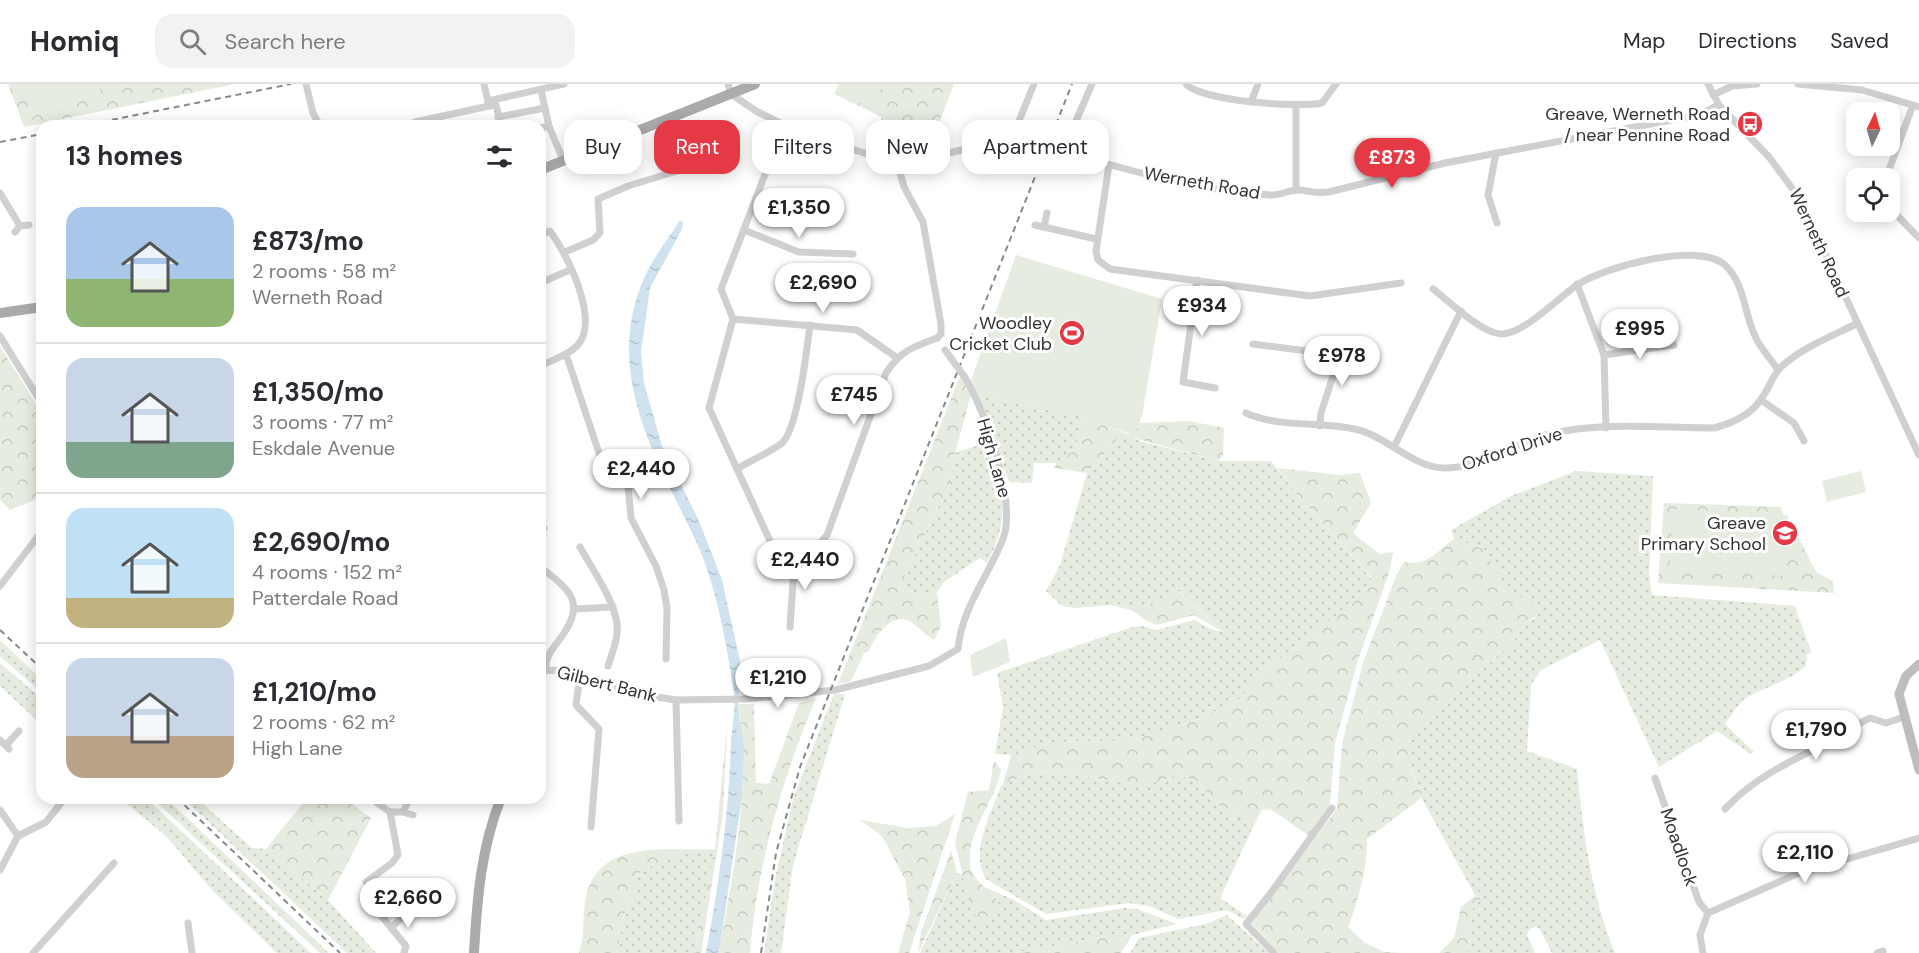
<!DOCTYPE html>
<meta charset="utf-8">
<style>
body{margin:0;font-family:"DM Sans",sans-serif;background:#f2f2f3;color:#2b2b33;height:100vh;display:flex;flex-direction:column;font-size:22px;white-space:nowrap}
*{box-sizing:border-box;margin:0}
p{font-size:20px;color:#7c7c81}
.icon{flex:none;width:33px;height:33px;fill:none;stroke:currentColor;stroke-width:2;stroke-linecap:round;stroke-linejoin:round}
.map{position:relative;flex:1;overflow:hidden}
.drawer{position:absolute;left:36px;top:36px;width:510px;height:684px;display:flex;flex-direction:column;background:#fff;border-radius:18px;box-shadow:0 3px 15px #0003}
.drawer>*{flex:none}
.banner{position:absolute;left:564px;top:36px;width:570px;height:54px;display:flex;gap:12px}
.needle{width:39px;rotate:5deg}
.fabs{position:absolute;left:1846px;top:18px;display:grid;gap:12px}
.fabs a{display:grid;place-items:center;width:54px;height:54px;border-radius:12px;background:#fff;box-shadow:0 3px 15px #0003;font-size:30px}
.price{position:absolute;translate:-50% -51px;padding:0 14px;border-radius:21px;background:#fff;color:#222;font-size:20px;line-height:39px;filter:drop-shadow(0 2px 3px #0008)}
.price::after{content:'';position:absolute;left:50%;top:36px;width:18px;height:14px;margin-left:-9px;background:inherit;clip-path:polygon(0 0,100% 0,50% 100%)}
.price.on{background:#e63946;color:#fff}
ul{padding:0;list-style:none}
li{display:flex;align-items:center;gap:18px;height:150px;padding:0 30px}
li+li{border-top:2px solid #e1e1e2}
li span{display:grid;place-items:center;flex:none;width:168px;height:120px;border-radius:18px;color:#555}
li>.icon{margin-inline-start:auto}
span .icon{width:72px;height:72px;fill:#fffc;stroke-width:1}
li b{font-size:26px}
h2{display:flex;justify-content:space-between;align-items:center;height:72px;padding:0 30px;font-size:26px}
.chip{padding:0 21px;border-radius:18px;background:#fff;box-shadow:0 3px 15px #0003;font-size:21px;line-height:54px}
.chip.on{background:#e63946;color:#fff}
header{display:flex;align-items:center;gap:36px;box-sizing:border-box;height:84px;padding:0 30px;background:#fff;border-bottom:2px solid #e1e1e2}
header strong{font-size:28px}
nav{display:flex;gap:33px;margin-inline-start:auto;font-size:21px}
.search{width:420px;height:54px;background:#f2f2f3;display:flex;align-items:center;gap:15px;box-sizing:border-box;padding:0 21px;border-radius:18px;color:#7c7c81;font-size:22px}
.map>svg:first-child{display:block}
</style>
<header>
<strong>Homiq</strong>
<div class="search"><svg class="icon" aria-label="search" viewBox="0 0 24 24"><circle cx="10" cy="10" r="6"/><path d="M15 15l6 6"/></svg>Search here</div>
<nav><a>Map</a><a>Directions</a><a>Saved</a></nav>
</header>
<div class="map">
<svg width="1919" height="869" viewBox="0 0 1919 869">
<defs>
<pattern id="grass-dots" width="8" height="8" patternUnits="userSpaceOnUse" patternTransform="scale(1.5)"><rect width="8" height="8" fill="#e6ecdf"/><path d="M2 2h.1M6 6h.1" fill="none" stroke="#c6cbc0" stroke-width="1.8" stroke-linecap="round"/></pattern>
<pattern id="forest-crowns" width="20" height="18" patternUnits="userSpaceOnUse" patternTransform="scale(1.5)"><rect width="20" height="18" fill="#e6ecdf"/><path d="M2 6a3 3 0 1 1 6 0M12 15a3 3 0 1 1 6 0" fill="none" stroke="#c6cbc0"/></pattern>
<pattern id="water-ripples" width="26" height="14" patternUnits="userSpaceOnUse" patternTransform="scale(1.5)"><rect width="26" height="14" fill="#cfe2ee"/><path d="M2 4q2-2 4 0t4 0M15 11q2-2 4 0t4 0" fill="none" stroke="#b2c2cd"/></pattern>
</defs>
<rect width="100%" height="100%" fill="#fff"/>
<g fill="url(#grass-dots)">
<polygon points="978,312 1081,332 1076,365 1056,379 1034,379 1032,399 1009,398"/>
<polygon points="1123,348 1140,357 1218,377 1271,377 1300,414 1372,495 1352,520 1265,585 1241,614 1206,632 1161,649 1118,657 1051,658 1011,671 995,670 1003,623 997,589 1132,543 1142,542 1156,546 1194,536 1210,545 1224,548 1179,507 1141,524 1112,521 1075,524 1062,522 1046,507 1060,481 1087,389"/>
<path d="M987 358C1003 408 1012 430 987 479L980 474 944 498 937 508 917 510 906 505 902 497 950 399 955 369Z"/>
<path d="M1576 387 1653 392 1649 490 1652 511 1795 522 1811 568 1807 570 1806 582C1788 598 1766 602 1746 614 1739 618 1731 632 1725 640L1754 668 1751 670 1717 647 1659 683 1600 556 1541 586 1531 601 1527 667 1577 685C1583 747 1591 811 1615 869H1552L1539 844 1535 843 1530 845 1527 851 1535 869H1467L1473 823 1482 814V806L1475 811 1421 713 1422 709 1408 677 1406 668 1409 659 1459 607 1513 558 1523 540 1536 534 1504 501 1484 465 1454 455 1451 446 1511 412Z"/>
<polygon points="0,556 42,596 42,609 0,572"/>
<polygon points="0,579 42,615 42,641 0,602"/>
<polygon points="834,610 845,610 793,781 781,869 764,869 775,795 793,715"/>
<path d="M1058 688 1143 702 1178 691 1197 697 1223 726 1254 741 1220 814 1247 832 1244 835 1227 826 1178 835 1152 823 1129 819 1046 830 986 795C969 768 992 727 1002 700L1033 689Z"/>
<polygon points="120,714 146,714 311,869 277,869 212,806 167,753"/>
<polygon points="152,714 166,714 329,869 320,869"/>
<polygon points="183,714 196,714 252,764 266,765 328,816 376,869 347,869"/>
<polygon points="715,765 695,869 617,869 624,830 634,812 633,793 665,774"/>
<polygon points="957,789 962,790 965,796 999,816 984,803 1014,816 1046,836 1125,824 1137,825 1177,840 1132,851 1118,850 1014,869 920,869"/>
<polygon points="1227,831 1269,869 1130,869 1139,854 1206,840"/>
</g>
<g fill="url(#forest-crowns)">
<polygon points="8,0 235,0 24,43"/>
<polygon points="839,0 954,0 937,44 895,46 879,44 882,33 834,10"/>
<polygon points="0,262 42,330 42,413 10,426 0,416"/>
<path d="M960 292 971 311 955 369 950 399 902 497 906 505 917 510 937 508 941 542 934 556C925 551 919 543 911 538 890 526 876 553 868 568L864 569 851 597 838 600Z"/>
<polygon points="1081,332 1123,348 1087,389 1055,384 1056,379 1076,365"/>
<polygon points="1189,337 1224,344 1223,372 1218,377 1127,352 1140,339"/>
<polygon points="1277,384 1341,391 1360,389 1371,419 1353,449 1379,470 1393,468 1389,489 1358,576 1335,659 1330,721 1309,752 1272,726 1262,725 1254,741 1223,726 1197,697 1178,691 1143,702 1058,688 1033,689 1003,700 1011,671 1051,658 1118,657 1161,649 1206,632 1241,614 1265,585 1352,520 1372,494 1300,414"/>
<polygon points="1664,419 1781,423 1785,437 1797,450 1816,488 1833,497 1834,509 1658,499"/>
<path d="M1454 455 1484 465 1504 501 1543 528 1523 540 1513 558 1459 607 1409 659C1404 677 1415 693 1422 709L1420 715 1367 755C1367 785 1359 815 1348 843L1365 859 1384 868 1405 869H1279L1251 839 1337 725 1342 660 1363 579 1396 492 1404 478C1427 483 1437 467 1454 455Z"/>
<polygon points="1178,507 1225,549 1194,531 1157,541 1147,537 1133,527 1112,521 1141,524"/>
<path d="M816 614C782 696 757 780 750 869H719C733 788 752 702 738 620H754L756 699 769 700 799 619Z"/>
<path d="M727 643 723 729 701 869H695L714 765 667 774 634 792V812L624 830 617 869H579C586 849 581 826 588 805 606 754 672 768 715 765Z"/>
<path d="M994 677 1001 686C995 718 967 746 970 780 971 800 997 806 1001 825L984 838H978L969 818 955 759 968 708 989 706Z"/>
<polygon points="307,714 344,714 371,734 328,816 266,765"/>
<polygon points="955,730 909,869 898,869 910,828 905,795 882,752 860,736 908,744 936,742"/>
<polygon points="951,767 957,789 918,869 921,848"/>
<polygon points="1483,805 1482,814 1473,823 1467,869 1439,869 1454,854 1461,823"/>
<polygon points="1118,850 1132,851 1121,869 1014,869"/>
</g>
<g fill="#e6ecdf">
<polygon points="27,0 98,0 101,8 40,32"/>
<polygon points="842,0 883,0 873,25 836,9"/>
<polygon points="1016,171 1162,215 1142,332 1134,351 1075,331 978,312 971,296"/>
<polygon points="1861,387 1866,408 1827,418 1822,397"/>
<polygon points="1673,425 1788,431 1785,492 1670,486"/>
<polygon points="1006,554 1010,578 973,593 970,571"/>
</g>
<path fill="url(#water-ripples)" d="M680 136 683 138 682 145 650 204 641 268 644 299 662 362 699 437 722 496 740 577 738 622 744 663 742 713 719 869H706C719 799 729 730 731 658 732 642 736 624 734 608 726 558 717 502 695 455 655 371 603 289 644 194 653 174 668 155 680 136Z"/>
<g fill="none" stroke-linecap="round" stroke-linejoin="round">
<g stroke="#d0d0d0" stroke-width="7">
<polyline points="306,0 313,29 320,42"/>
<polyline points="728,0 731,10 756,27 784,41 898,81 1012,54 1028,55"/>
<path d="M1092 0 1063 67C1130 87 1200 107 1270 111 1280 112 1288 106 1297 106 1308 106 1314 110 1329 108L1445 79 1698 31 1719 21"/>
<path d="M1186 0C1202 17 1298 24 1322 19L1336 0"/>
<polyline points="1708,0 1719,21 1769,73 1800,115 1919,371"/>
<polyline points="1798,0 1862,6 1919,23"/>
<polyline points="541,6 549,42 563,76"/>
<polyline points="1713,11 1732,2 1757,0"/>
<polyline points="488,17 564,0"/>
<polyline points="1251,18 1258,0"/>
<polyline points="1296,21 1296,106"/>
<polyline points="489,22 496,21 501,42"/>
<polyline points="498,33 545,24"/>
<polyline points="415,38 489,22 484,0"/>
<path d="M784 41 721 205 733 235 709 324 771 459C793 473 811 473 827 451L886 289C901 266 913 263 937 254"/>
<polyline points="540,44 549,42"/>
<polyline points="1012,54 1034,0"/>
<polyline points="1496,69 1488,111 1497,139"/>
<polyline points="874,72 884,47"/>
<polyline points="898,81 904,103 923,138 941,240 941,250 937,254"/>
<polyline points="1109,81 1096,167 1098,176 1110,185 1310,212 1401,199"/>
<polyline points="1886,94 1913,21"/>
<polyline points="0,109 20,142"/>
<polyline points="1890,124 1919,154"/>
<polyline points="1035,141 1096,155"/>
<polyline points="1044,143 1047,129"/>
<polyline points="744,146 799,168 853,170"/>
<polyline points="15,148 20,142 29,141"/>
<path d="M540 151 550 147C567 170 601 237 577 262 567 272 552 276 540 282"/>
<polyline points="565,168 593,156 600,149 598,115 628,102 716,75"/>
<polyline points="1197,196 1183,298 1215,304"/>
<polyline points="540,199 570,186"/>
<polyline points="1577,200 1604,271 1606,344"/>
<path d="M1433 205C1450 218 1481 249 1501 250 1523 251 1559 213 1577 201 1604 183 1698 157 1725 181 1745 200 1744 229 1755 252 1760 264 1771 275 1778 286"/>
<polyline points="733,235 857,246 896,273"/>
<polyline points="0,252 42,320"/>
<polyline points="1253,260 1339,271"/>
<polyline points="566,270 602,378 628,402 631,434 656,482 664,506 667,524 666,575"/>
<polyline points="1604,271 1674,261"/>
<polyline points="1761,316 1794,339 1804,357"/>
<path d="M1246 329C1282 345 1322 336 1359 346 1389 354 1415 385 1446 384 1482 384 1516 358 1550 350 1599 337 1663 344 1714 344 1733 339 1753 330 1763 312 1769 304 1773 291 1780 284 1801 264 1830 253 1856 240"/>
<polyline points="1320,342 1321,329 1343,261"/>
<polyline points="1394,363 1461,227"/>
<path d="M737 385C751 376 769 369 782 359 798 345 807 264 810 241"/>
<polyline points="540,447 544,444"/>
<path d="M580 463C592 485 621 525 617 550 616 560 611 572 608 582"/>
<path d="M540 483C575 509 586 521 557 559 551 567 545 574 546 585"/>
<polyline points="0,502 42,447"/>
<polyline points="575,525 613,523"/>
<polyline points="790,543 795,470"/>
<path d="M540 587 561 586 639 610 676 616 746 615 835 606 929 582 958 565C962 523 988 493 1003 455 1017 418 985 325 964 292"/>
<polyline points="580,591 576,621 599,645 591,743"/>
<polyline points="676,616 679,737"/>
<polyline points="0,656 9,665"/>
<polyline points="6,661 19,647"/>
<polyline points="1655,694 1699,818 1708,829"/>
<polyline points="250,714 252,715"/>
<polyline points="370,714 390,728 403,728 410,714"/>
<path d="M1725 725C1753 695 1785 680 1821 662 1838 653 1853 642 1870 634L1886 639 1904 633"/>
<polyline points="0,726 18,752"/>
<polyline points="403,728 413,731"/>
<polyline points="0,786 18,752 46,738 61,719 58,714"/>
<polyline points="366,798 392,779 398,771 390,728"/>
<polyline points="380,830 406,862 404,869"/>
<polyline points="188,839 192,869"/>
<polyline points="391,844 412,824 415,798 432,799"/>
<polyline points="33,869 114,779"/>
<polyline points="1274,869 1246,840 1270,810 1332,724"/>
<polyline points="1703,869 1700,851 1708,829 1799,789 1919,754"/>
<polyline points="1877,869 1883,867"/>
</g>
<polyline stroke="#bdbdbd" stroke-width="9" points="1919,580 1906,592 1899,610 1919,686"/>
<g stroke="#ababab" stroke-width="10">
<polyline points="540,86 755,0"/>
<polyline points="0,229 42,223"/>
<path d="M474 869C477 815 481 764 501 714"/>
</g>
<g stroke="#888" stroke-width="2" stroke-dasharray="6 4.5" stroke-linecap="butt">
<polyline points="81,42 291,0"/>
<polyline points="0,58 42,50"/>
<polyline points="0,546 42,585"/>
<polyline points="177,714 340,869"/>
<polyline points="761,869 776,769 800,683 1072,0"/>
</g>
<g stroke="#d0d0d0" stroke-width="7">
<polyline points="1028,55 1063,67"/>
<polyline points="945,266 964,292"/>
</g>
</g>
<defs>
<g id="bus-disc" transform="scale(1.35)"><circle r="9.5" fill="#e63946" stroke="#fff"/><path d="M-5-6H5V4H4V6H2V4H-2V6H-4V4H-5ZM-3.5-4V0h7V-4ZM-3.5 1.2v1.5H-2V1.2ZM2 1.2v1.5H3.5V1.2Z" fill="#fff"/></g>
<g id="stadium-disc" transform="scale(1.35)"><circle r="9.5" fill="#e63946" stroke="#fff"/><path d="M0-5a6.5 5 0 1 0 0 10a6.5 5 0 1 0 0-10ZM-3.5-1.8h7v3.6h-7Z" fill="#fff"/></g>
<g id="school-disc" transform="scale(1.35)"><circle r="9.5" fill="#e63946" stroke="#fff"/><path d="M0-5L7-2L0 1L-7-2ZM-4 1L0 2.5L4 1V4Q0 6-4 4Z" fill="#fff"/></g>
</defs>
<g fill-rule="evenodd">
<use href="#bus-disc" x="1750" y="40"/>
<use href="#stadium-disc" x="1072" y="249"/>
<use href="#school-disc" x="1785" y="449"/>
</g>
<g text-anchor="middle" stroke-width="6" stroke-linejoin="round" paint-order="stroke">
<g font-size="18" fill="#333" stroke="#fff" text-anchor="end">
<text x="1730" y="36">Greave, Werneth Road<tspan x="1730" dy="21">/ near Pennine Road</tspan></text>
<text x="1052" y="245">Woodley<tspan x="1052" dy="21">Cricket Club</tspan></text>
<text x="1766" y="445">Greave<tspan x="1766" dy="21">Primary School</tspan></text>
</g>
<g font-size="18" fill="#333" stroke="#fff">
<text transform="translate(1202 99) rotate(10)" y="6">Werneth Road</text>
<text transform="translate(1819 159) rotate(65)" y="6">Werneth Road</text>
<text transform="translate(1512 365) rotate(-18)" y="6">Oxford Drive</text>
<text transform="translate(994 374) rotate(74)" y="6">High Lane</text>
<text transform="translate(607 600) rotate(14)" y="6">Gilbert Bank</text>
<text transform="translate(1679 763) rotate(71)" y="6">Moadlock</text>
</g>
</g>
</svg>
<div class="fabs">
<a><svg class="needle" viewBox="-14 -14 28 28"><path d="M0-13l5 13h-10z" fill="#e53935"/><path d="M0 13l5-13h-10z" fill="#7c7c81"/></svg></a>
<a><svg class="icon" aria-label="locate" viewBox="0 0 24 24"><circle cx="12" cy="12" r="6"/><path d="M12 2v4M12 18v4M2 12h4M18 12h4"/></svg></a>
</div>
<b class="price on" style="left:1392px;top:105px">£873</b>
<b class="price" style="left:799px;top:155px">£1,350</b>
<b class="price" style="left:823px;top:230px">£2,690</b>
<b class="price" style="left:1202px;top:253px">£934</b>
<b class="price" style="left:1640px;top:276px">£995</b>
<b class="price" style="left:1342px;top:303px">£978</b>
<b class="price" style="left:854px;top:342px">£745</b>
<b class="price" style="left:641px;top:416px">£2,440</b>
<b class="price" style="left:805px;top:507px">£2,440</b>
<b class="price" style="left:778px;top:625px">£1,210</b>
<b class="price" style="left:1816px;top:677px">£1,790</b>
<b class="price" style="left:1805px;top:800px">£2,110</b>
<b class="price" style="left:408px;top:845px">£2,660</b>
<div class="banner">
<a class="chip">Buy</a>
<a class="chip on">Rent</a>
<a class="chip">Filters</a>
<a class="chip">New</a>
<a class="chip">Apartment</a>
</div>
<section class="drawer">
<h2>13 homes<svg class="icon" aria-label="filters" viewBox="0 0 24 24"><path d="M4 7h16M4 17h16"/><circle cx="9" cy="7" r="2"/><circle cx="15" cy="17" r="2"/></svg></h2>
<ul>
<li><span style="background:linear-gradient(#a9c7e8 60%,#8fb573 0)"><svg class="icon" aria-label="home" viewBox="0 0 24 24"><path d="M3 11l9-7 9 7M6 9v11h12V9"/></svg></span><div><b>£873/mo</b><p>2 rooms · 58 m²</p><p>Werneth Road</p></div></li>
<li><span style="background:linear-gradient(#c9d6e8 70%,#7fa58c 0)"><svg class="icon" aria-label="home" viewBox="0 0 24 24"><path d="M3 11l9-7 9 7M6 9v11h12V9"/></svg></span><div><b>£1,350/mo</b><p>3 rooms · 77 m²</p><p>Eskdale Avenue</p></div></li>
<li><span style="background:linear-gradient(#bfe0f5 75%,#c2b280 0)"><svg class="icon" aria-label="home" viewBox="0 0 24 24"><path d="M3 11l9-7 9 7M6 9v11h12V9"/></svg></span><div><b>£2,690/mo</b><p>4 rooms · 152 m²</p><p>Patterdale Road</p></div></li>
<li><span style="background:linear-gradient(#c9d6e8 65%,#b9a48a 0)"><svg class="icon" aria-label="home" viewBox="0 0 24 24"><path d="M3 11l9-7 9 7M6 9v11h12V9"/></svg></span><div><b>£1,210/mo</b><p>2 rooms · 62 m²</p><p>High Lane</p></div></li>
</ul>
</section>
</div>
